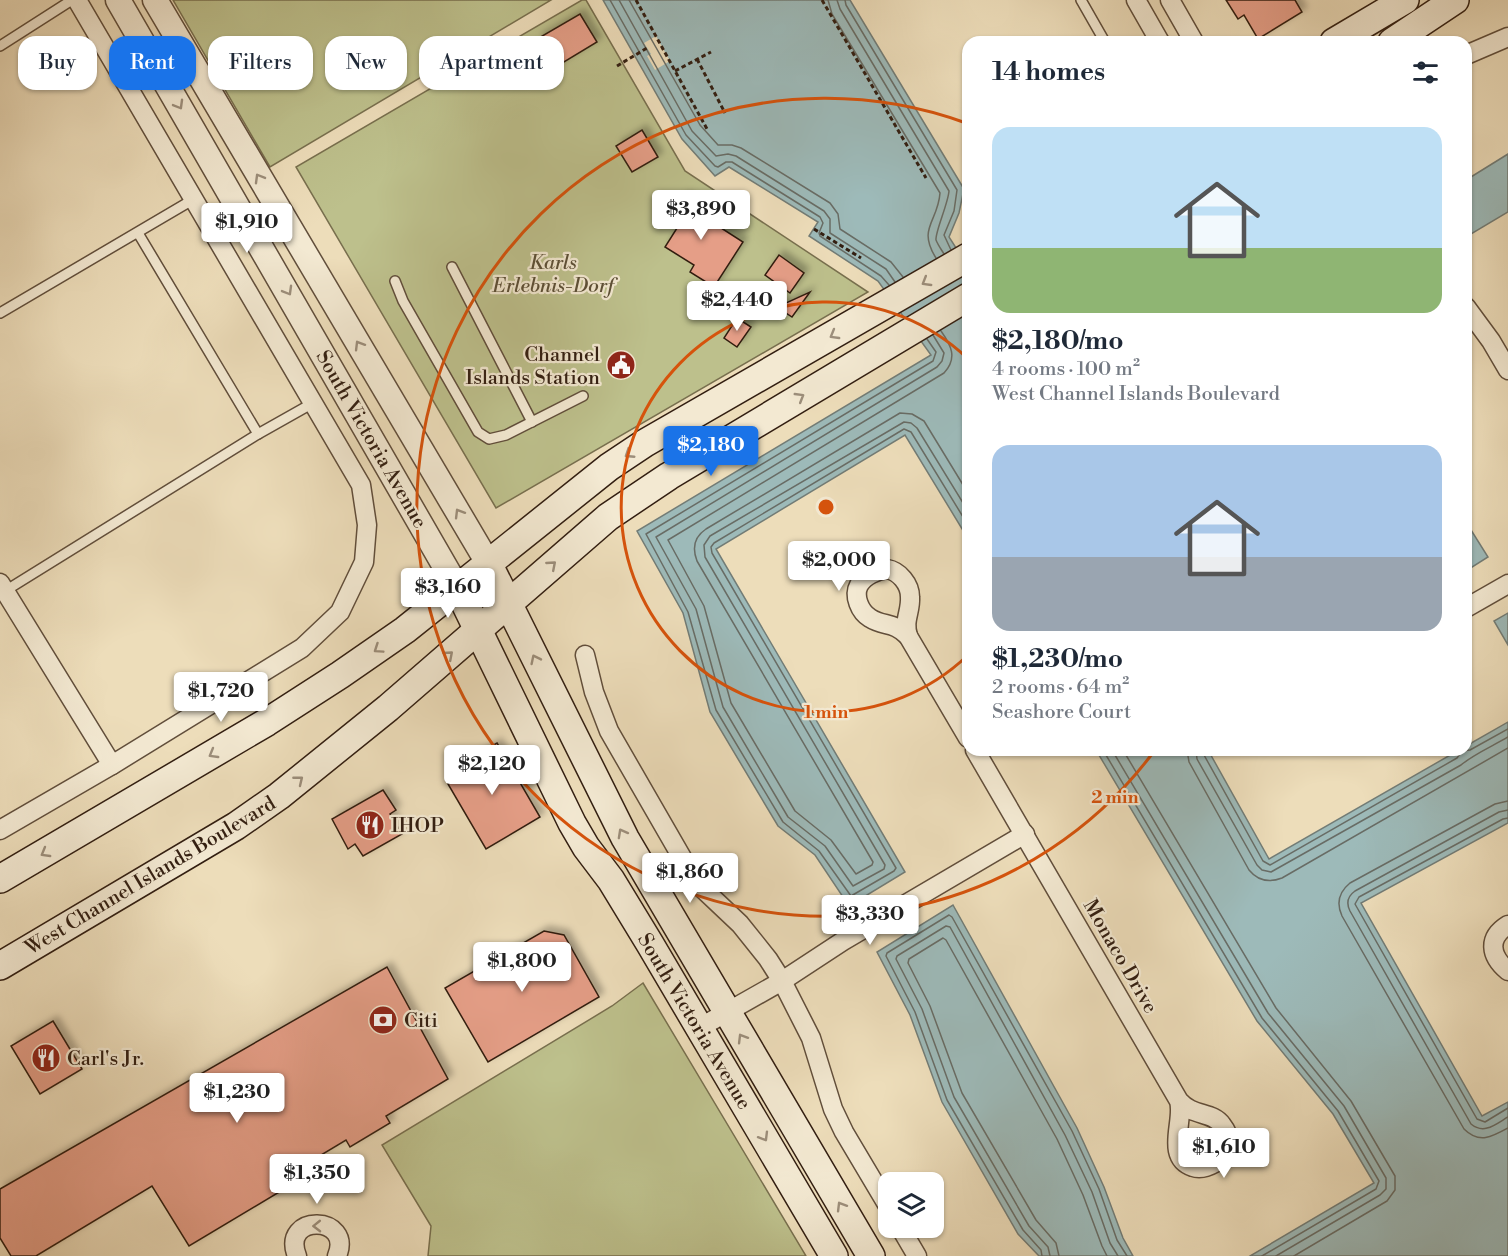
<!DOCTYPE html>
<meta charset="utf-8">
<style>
body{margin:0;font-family:"Libre Bodoni",serif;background:#f6f6f7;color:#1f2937;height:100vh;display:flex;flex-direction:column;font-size:22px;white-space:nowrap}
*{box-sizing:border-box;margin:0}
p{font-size:20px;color:#747a83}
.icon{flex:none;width:33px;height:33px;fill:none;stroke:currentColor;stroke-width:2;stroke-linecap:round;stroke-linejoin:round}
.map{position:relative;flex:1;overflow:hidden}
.side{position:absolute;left:962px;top:36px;width:510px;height:720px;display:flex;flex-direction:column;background:#fff;border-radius:18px;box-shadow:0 2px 4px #0004}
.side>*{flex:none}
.top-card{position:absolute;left:18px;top:36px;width:570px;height:54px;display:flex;gap:12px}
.tools{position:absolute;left:878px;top:1172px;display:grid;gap:12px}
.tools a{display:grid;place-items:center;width:66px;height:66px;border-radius:12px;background:#fff;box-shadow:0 2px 4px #0004;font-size:30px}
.price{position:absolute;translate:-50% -51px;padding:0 14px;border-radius:6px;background:#fff;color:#222;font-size:20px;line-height:39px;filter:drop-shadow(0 2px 3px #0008)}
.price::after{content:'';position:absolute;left:50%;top:36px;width:18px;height:14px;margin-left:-9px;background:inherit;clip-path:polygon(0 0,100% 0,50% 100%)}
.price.current{background:#1a73e8;color:#fff}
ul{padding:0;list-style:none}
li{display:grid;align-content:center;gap:12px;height:318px;padding:0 30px}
li span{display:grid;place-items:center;height:186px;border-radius:18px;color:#555}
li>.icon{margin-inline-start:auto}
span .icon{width:108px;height:108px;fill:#fffc;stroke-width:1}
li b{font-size:26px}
h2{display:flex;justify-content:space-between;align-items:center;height:72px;padding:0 30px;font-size:26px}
.pill{padding:0 21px;border-radius:18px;background:#fff;box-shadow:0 2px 4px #0004;font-size:21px;line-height:54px}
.pill.current{background:#1a73e8;color:#fff}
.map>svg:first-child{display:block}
</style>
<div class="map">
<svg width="1508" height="1256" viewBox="0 0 1508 1256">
<defs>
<filter id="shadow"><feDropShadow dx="5" dy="-5" stdDeviation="3" flood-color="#0004"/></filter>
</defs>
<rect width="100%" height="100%" fill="#edddba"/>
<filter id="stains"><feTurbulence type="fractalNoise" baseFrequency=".00333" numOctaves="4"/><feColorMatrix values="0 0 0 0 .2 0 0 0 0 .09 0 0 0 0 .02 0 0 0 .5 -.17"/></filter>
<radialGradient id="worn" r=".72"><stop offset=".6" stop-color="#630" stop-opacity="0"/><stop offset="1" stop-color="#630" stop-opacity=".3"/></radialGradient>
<g fill="#bdc08c" stroke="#786f4e" stroke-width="1.5">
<polygon points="173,0 551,0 270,167"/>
<polygon points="582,0 586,0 685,171 868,292 496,508 296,167"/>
<polygon points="643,983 806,1256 428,1256 431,1226 382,1145 612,1006"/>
</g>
<g fill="#9dbab9" stroke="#727c76" stroke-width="1.5">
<polygon points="603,0 850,0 964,189 959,213 949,237 967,265 967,537 905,435 716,549 905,872 849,906 815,855 778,826 710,712 683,613 637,531 931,355 878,281 809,236 818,222 729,167 715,176 682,139"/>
<polygon points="1508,154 1508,212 1466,237 1466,180"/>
<polygon points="1466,522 1488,557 1466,571"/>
<polygon points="1508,613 1508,645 1494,621"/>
<polygon points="1508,722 1508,823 1361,903 1482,1116 1508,1102 1508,1256 1250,1256 1374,1183 1333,1114 1257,1021 1096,750 1208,750 1269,859 1459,750 1466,750 1466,746"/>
<polygon points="953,905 1077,1128 1104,1187 1123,1238 1133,1256 1039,1256 1018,1234 942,1102 910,1015 877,952"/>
</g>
<polygon fill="#edddba" points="656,36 670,61 655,70 647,56 651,54 644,43"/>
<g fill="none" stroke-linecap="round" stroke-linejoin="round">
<g stroke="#686c65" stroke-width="1.5">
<polyline points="610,0 686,135 715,166 718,167 726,162 732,162 820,217 823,223 819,233 820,236 881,276 889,285"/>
<polyline points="619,0 692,131 716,156 728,154 736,156 824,211 830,219 830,233 886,269 895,282"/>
<polyline points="629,0 700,125 718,145 732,145 741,148 830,203 838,214 840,229 891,262 903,277"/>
<path d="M828 0 832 14 940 193C938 222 917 228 936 258"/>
<path d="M837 0 840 9 949 191C948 204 935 232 936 240 938 245 941 249 944 254"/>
<polyline points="845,0 846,5 957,190 954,211 944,235 951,250"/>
<path d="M941 331C951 345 958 358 944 373L668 540 704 606 731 703 795 811 831 840 856 874 872 865 873 862 697 561C692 548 694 537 706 529L900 413 912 414 924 421 968 493"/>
<polyline points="933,335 944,353 942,361 937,367 656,537 696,609 723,707 788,817 825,846 853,886 884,869 885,865 705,557 704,545 710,536 904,422 911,423 917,428 968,511"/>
<polyline points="927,339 936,352 933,361 646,534 688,612 716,710 783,822 819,851 851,896 894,871 896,868 712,553 711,547 714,543 904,429 911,432 968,525"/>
<polyline points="1103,750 1262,1018 1338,1111 1379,1181 1376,1189 1262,1256"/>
<polyline points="1112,750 1268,1013 1344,1106 1386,1178 1386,1189 1380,1195 1276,1256"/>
<polyline points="1123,750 1276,1008 1351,1101 1395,1176 1395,1190 1387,1201 1294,1256"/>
<path d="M1187 750 1189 762 1249 870C1258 881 1269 883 1282 878L1508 748"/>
<path d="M1196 750 1197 759 1257 865 1262 870 1271 872 1461 765C1474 754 1493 746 1508 737"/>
<polyline points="1203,750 1204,755 1263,861 1270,865 1457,758 1462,751 1470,750 1508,729"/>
<path d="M1508 801 1495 804 1350 883C1339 892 1336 903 1342 916L1464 1129C1479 1144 1492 1137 1508 1128"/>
<path d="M1508 810 1499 812 1355 891C1348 896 1346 903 1350 911L1471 1124C1484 1135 1496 1124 1508 1117"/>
<polyline points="1508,818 1503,819 1359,897 1355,904 1477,1119 1485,1122 1508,1108"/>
<polyline points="1042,1256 1041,1250 1023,1230 947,1100 915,1012 886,956 887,953 949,915 952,917 1072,1131 1099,1189 1117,1240 1127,1256"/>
<polyline points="1050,1256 1048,1247 1029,1226 954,1097 922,1009 896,959 897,956 946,926 950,927 1065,1135 1092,1192 1110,1243 1118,1256"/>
<polyline points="1059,1256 1056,1243 1036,1220 962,1093 930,1006 908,963 909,959 943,938 946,940 1057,1139 1083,1195 1102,1246 1107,1256"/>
</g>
</g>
<g fill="#e59e87" stroke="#321e11" stroke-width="1.5" filter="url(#shadow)">
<polygon points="1226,0 1295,0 1302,12 1258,39 1244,15 1238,19"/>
<polygon points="580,14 597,42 554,68 537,39"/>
<polygon points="642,130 658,157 632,172 616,146"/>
<polygon points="684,197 722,221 718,226 743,242 714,287 690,272 694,265 665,247 679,225 664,216 672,203 678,207"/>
<polygon points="779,255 804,273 790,293 765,275"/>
<polygon points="810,292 792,317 777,307"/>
<polygon points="737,318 751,327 737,347 724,338"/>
<polygon points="497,743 540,817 486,849 448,784 459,778 454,768"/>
<polygon points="383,790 396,810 390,814 402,834 363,856 355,844 348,849 332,819"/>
<polygon points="544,931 564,935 599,997 488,1062 445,988"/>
<polygon points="387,967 448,1079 386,1116 390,1123 350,1147 346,1140 281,1179 286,1188 189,1246 152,1186 36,1256 11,1256 0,1238 0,1189"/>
<polygon points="53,1021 82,1069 40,1094 11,1046"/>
</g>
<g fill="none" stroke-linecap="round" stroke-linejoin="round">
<g stroke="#614e3b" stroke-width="12">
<g id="service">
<polyline points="1081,0 1105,42"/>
<polyline points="0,46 72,0"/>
<polyline points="138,233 258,434"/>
<polyline points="452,267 532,422"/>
<polyline points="395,281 403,301 478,432 489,439 506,435 583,396"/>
<polyline points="0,313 194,199"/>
<polyline points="5,591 258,434 313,403"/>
</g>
</g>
<g stroke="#614e3b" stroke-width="21">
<g id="minor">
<polyline points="1136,0 1160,42"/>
<polyline points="1170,0 1194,42"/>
<polyline points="1466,55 1508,37"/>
<polyline points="1466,307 1491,341 1508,370"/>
<path d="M887 569C899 571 910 584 910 597 911 612 903 620 908 636 893 621 884 627 870 618 860 612 853 596 859 585 864 576 877 570 887 569Z"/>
<polyline points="0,583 112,765 302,648 340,612 364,562 367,525 361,485 77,0"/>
<polyline points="1466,608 1508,584"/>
<polyline points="908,636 968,738"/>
<polyline points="585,655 594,692 609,731 692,875 703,889 740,924 768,959 782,981 811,1038 833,1109 844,1132 888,1206"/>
<path d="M975 750 1179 1101C1193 1117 1212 1111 1222 1125 1233 1139 1231 1153 1215 1163 1208 1167 1201 1170 1193 1167 1164 1157 1185 1121 1179 1101"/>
<polyline points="0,830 112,765"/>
<path d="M1508 925C1487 938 1490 956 1508 971"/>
<polyline points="699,1028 782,981 843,941 1025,834"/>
<polyline points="900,1227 917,1256"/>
<path d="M297 1256C280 1213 354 1215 337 1256"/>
</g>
</g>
<g stroke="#614e3b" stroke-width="27">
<g id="tertiary">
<polyline points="118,0 458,589"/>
<polyline points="155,0 488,563"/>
</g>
</g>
<g stroke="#321e11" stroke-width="30">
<g id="secondary">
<polyline points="1334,42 1405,0"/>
<polyline points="1392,42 1455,0"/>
<polyline points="488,563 625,838 871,1256"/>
<polyline points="458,589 572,823 586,847 611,880 650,944 834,1256"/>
<polyline points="0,879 267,722 340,675 405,630 609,467 645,443 968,257"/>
<polyline points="0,966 236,826 279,796 388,708 608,517 669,476 968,297"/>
</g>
</g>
<g stroke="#321e11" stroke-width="3" stroke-dasharray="4.5 3" stroke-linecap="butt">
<polyline points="636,0 707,129"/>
<polyline points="822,0 926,178"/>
<polyline points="697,59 725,113"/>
<polyline points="617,66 647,48"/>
<polyline points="675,71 711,52"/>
<polyline points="814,229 861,258"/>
</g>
<use href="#service" stroke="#f3e9d2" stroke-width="9"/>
<use href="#minor" stroke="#f3e9d2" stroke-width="18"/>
<use href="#tertiary" stroke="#f3e9d2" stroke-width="24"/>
<use href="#secondary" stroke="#f3e9d2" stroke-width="27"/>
</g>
<defs><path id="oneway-chevron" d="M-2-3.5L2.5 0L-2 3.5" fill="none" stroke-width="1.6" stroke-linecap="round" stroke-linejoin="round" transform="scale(1.5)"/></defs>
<g stroke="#9c8e7b">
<use href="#oneway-chevron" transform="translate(179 105) rotate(60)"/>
<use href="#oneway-chevron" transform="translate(259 178) rotate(-120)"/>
<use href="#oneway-chevron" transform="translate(926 282) rotate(149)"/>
<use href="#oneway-chevron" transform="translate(288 291) rotate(60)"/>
<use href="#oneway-chevron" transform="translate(834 335) rotate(150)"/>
<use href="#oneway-chevron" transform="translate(359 345) rotate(-121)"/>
<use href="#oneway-chevron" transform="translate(800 397) rotate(-31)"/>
<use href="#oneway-chevron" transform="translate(629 454) rotate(147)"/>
<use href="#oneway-chevron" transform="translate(459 513) rotate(-121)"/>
<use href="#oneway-chevron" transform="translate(552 565) rotate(-41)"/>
<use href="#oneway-chevron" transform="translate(378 649) rotate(146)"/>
<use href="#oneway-chevron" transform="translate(449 655) rotate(-41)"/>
<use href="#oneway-chevron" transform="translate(535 659) rotate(-116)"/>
<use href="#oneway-chevron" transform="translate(213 754) rotate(150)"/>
<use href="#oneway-chevron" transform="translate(299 780) rotate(-39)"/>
<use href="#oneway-chevron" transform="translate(622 833) rotate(-119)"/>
<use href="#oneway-chevron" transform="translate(45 853) rotate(150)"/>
<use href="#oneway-chevron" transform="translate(742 1038) rotate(-121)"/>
<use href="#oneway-chevron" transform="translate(764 1137) rotate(59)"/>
<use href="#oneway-chevron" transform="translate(841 1206) rotate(-121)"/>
<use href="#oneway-chevron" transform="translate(317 1226) rotate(179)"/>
</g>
<g fill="none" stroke="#d6530c" stroke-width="3">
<path d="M967 656A205 205 0 1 1 967 358"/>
<path d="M1155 750A409 409 0 1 1 966 123"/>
</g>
<defs>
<g id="civic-disc" transform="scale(1.5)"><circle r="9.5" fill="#8f2418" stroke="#f3e9d2"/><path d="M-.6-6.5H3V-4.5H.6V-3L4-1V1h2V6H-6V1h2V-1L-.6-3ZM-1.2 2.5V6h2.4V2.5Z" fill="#fff"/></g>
<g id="restaurant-disc" transform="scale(1.5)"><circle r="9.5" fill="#8f2418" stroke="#f3e9d2"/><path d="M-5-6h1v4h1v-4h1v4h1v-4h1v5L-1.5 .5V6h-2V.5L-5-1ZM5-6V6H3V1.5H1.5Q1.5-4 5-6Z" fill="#fff"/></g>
<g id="bank-disc" transform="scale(1.5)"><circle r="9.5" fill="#8f2418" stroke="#f3e9d2"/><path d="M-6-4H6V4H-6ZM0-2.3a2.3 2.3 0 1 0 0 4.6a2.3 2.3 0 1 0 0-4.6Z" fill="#fff"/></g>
</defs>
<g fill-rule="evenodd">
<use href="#civic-disc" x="621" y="365"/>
<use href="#restaurant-disc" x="370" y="825"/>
<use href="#bank-disc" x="383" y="1020"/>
<use href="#restaurant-disc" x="46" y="1058"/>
</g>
<g text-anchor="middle" stroke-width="4.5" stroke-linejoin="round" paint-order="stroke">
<g font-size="20" font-style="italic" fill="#5c4f36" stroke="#f3e9d2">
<text x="553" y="269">Karls<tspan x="553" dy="23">Erlebnis-Dorf</tspan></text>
</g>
<g font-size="20" fill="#321e11" stroke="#f3e9d2" text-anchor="start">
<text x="600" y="361" text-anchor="end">Channel<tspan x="600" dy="23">Islands Station</tspan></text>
<text x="391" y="832">IHOP</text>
<text x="404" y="1027">Citi</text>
<text x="67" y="1065">Carl's Jr.</text>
</g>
<g font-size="20" fill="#321e11" stroke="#f3e9d2">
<text transform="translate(372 439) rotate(60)" y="7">South Victoria Avenue</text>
<text transform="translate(150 875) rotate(-31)" y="7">West Channel Islands Boulevard</text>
<text transform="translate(1121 956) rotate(60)" y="7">Monaco Drive</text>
<text transform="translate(695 1021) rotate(59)" y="7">South Victoria Avenue</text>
</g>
</g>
<circle cx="826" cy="507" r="9" fill="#d6530c" stroke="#f3e9d2" stroke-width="3"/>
<g font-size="18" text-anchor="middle" font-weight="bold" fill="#d6530c" stroke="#f3e9d2" stroke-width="4.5" stroke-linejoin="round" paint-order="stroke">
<text x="826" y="718">1 min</text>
<text x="1115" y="803">2 min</text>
</g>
<rect width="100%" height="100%" filter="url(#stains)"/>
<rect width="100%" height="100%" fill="url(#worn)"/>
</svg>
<div class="tools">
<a><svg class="icon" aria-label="layers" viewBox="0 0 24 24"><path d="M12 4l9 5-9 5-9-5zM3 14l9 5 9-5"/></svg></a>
</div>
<b class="price" style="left:701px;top:241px">$3,890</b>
<b class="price" style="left:247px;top:254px">$1,910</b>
<b class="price" style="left:737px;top:332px">$2,440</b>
<b class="price current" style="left:711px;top:477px">$2,180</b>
<b class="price" style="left:839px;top:592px">$2,000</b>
<b class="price" style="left:448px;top:619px">$3,160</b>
<b class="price" style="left:221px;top:723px">$1,720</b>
<b class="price" style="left:492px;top:796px">$2,120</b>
<b class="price" style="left:690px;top:904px">$1,860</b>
<b class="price" style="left:870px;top:946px">$3,330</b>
<b class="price" style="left:522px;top:993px">$1,800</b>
<b class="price" style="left:237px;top:1124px">$1,230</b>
<b class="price" style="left:1224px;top:1179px">$1,610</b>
<b class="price" style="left:317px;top:1205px">$1,350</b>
<div class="top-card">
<a class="pill">Buy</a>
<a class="pill current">Rent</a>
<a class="pill">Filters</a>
<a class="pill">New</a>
<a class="pill">Apartment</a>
</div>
<section class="side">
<h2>14 homes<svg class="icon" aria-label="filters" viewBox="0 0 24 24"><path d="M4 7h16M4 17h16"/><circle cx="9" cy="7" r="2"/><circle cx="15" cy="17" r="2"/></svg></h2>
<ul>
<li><span style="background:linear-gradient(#bfe0f5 65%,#8fb573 0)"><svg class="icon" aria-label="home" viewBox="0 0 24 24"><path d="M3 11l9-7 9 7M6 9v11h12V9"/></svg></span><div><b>$2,180/mo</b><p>4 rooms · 100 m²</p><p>West Channel Islands Boulevard</p></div></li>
<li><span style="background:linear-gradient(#a9c7e8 60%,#9aa5b1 0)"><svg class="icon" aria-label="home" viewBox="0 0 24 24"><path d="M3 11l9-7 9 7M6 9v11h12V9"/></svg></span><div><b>$1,230/mo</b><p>2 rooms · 64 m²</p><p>Seashore Court</p></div></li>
</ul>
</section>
</div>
